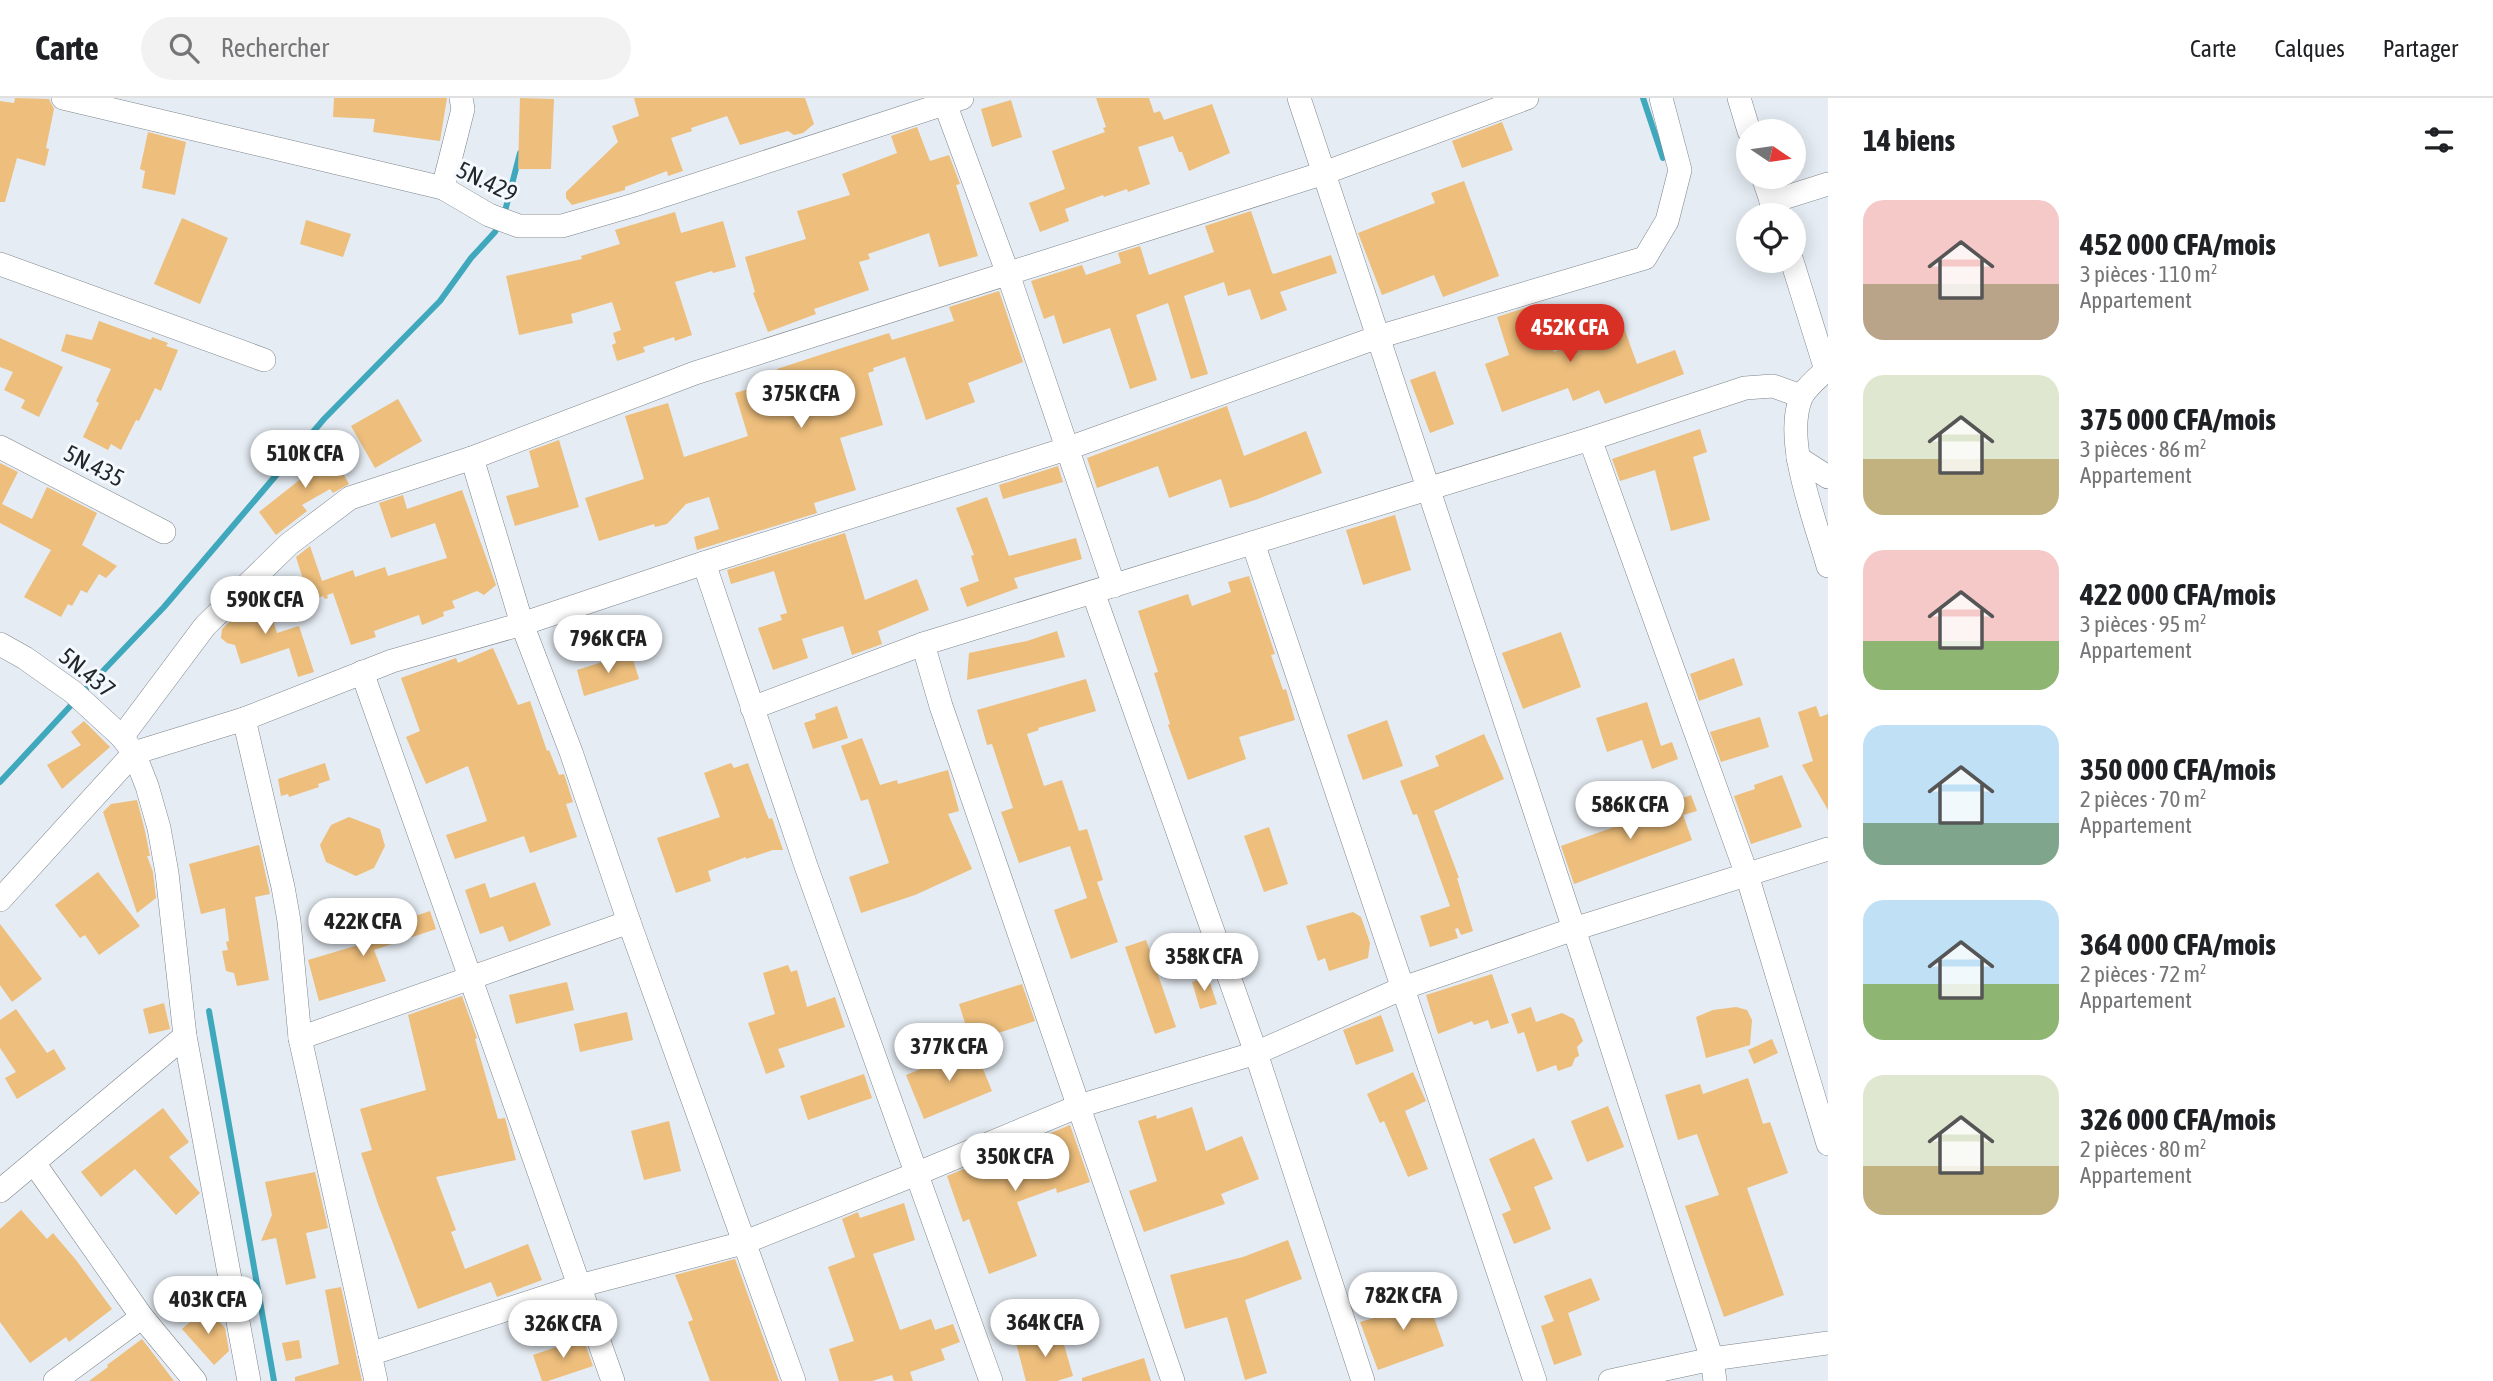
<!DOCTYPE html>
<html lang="fr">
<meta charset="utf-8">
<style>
body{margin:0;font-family:"Asap Condensed",sans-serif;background:#f2f2f2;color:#202124;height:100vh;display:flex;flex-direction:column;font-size:26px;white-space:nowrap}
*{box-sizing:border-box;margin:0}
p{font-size:23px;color:#757577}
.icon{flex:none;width:38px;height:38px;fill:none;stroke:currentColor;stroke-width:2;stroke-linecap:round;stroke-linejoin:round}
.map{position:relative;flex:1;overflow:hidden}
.panel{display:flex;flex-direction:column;background:#fff;width:665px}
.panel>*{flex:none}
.needle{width:46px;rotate:103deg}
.buttons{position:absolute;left:1736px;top:21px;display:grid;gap:14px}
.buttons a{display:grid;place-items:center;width:70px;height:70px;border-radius:50%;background:#fff;box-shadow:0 4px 18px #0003;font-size:35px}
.price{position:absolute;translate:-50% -60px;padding:0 16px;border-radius:24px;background:#fff;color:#222;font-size:23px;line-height:46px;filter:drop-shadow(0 2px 4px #0008)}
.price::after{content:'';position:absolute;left:50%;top:42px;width:21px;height:16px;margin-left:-10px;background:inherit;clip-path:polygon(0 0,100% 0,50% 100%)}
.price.selected{background:#d93025;color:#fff}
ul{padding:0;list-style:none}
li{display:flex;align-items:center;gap:21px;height:175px;padding:0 35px}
li span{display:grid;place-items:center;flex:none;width:196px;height:140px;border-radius:21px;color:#555}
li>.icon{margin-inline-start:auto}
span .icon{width:84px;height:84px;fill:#fffc;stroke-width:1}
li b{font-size:30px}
h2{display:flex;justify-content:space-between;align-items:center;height:84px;padding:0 35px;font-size:30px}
header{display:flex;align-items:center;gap:42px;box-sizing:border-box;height:98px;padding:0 35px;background:#fff;border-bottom:2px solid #e0e0e0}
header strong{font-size:33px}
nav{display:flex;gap:38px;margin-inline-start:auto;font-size:24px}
.search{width:490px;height:63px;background:#f2f2f2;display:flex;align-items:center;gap:18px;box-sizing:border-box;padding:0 24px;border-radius:38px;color:#757577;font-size:26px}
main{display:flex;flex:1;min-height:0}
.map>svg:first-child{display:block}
</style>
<header>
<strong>Carte</strong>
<div class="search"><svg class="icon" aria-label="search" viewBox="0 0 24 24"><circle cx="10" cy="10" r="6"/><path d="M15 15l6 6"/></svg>Rechercher</div>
<nav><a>Carte</a><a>Calques</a><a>Partager</a></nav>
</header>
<main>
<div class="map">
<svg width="1828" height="1283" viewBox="0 0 1828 1283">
<rect width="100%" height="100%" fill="#e5ecf3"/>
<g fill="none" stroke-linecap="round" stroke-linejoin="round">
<g stroke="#40a8bd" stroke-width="6">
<polyline points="1643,0 1663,60"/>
<polyline points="82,595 164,509 324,321 440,203 471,160 495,134 505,113 520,55"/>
<polyline points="0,684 75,603"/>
<polyline points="209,913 274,1283"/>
</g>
</g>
<g fill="#edbe7c">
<polygon points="15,0 49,1 54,11 46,50 49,51 45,68 17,60 5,104 0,104 0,3 14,5"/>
<polygon points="334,0 447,0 440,43 373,34 375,21 333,19"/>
<polygon points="520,0 554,1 551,71 518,71"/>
<polygon points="634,0 805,0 814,26 803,35 794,37 788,33 740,47 727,18 691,30 692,33 671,40 683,73 668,78 667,73 625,89 625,92 572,107 566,100 566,94 618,44 612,28 639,18"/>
<polygon points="1096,0 1149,0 1154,15 1160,13 1164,22 1212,6 1230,55 1189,73 1182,54 1179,54 1173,38 1138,49 1150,86 1128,94 1127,91 1104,99 1103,97 1065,111 1069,123 1040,134 1029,105 1065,91 1052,53 1105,34 1103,30 1106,29"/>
<polygon points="1011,2 1022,39 992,49 981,11"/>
<polygon points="1502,24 1513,52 1462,70 1452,43"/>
<polygon points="917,29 930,63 949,57 960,86 956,87 978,158 939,169 929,135 868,156 870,161 859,164 869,192 814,211 816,216 768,234 753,195 755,194 745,159 806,141 797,113 850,97 842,76 897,55 891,38"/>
<polygon points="148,34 186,44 175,97 142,90 145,73 140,71"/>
<polygon points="1464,83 1499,178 1443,199 1434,177 1382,197 1358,135 1435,105 1431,95"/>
<polygon points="1251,113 1272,175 1274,176 1331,157 1337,175 1280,194 1287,212 1261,222 1250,191 1228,198 1224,184 1184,198 1208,276 1191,281 1168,205 1136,217 1157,282 1130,291 1110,230 1063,246 1054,217 1044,221 1031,183 1082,167 1086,177 1121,165 1118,155 1140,148 1149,177 1214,154 1205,128"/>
<polygon points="675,114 681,135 723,123 736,169 713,175 712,173 675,184 692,237 675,243 674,239 643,249 645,254 617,263 612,247 616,245 613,235 621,232 612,204 571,216 573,225 519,237 506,178 582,161 581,158 620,146 615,132"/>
<polygon points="182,120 228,140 200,206 154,186"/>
<polygon points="306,122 351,136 343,159 300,146"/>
<polygon points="999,193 1023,264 968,285 975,304 926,322 905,259 873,270 874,273 868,275 883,327 840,340 856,392 814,405 817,415 697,452 694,439 719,431 709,399 686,406 667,426 655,429 654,426 599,443 585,400 644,381 625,318 668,305 684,359 748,338 735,295 781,281 777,271 823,256 889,235 892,242 954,223 949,209"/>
<polygon points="1537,206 1554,254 1623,227 1637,266 1675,252 1684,276 1605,306 1599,292 1573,303 1568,290 1502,314 1485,266 1509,257 1497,219"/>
<polygon points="99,223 151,242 152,239 168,245 166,248 178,252 161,293 155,290 139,323 136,322 121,352 111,346 108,352 83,339 99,305 96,303 111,271 61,253 66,236 92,242"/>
<polygon points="0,240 63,269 39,319 21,310 25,302 4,292 13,274 0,269"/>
<polygon points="1435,273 1454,326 1430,335 1410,282"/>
<polygon points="398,301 422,343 375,370 351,328"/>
<polygon points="1227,308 1244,358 1306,333 1322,375 1258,401 1230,410 1221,381 1169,400 1158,368 1097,390 1087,360"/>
<polygon points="1700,331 1707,354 1693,359 1710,422 1671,433 1655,372 1620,383 1612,361"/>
<polygon points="559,342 579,409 515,428 506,398 539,389 529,353"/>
<polygon points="328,349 349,386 333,395 330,391 302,407 307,413 276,437 259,414 302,380 295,368"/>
<polygon points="0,365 18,374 2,406 32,421 47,389 97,415 82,447 117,468 106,480 99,476 87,495 81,492 72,508 68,506 61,519 24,499 51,452 0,425"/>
<polygon points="1058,368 1063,384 1003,401 999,387"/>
<polygon points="462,392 496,487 484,497 477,493 452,503 455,510 443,514 444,518 422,527 419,517 374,533 376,539 351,547 333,495 327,497 328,500 325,501 323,498 310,503 296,459 310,448 322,483 353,472 355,479 385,469 388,478 447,460 435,425 391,440 379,405 403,397 407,411"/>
<polygon points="987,399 1009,458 1076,440 1082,461 1014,480 1018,490 967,509 960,490 979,483 971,458 974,457 956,410"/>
<polygon points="1395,417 1411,472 1363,487 1346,432"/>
<polygon points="845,435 865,502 917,481 929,512 878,533 882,546 852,557 843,528 802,541 808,560 773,572 758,530 782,522 780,517 787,515 774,473 731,486 727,472"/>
<polygon points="1249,478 1275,556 1271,557 1283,592 1286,591 1295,622 1239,639 1246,661 1188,682 1168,627 1170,626 1154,575 1158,574 1138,513 1188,496 1192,508 1231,494 1228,484"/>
<polygon points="263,491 277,535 299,528 314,574 298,579 289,550 241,566 235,547 227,545 221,540 222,531"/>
<polygon points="1057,533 1065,559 967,582 969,555 1027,543"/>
<polygon points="1561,534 1581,589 1523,611 1502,555"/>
<polygon points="493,550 518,607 530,603 547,653 549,652 559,677 564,676 573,704 566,706 577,739 530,755 524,738 455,761 446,737 487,723 468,668 426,686 406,639 420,633 401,580 456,560 458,565"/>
<polygon points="631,555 639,581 584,598 577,572"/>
<polygon points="1734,560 1743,587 1699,603 1690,576"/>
<polygon points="1086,581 1096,613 1038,630 1039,632 1027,636 1044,688 1062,682 1079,733 1087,731 1103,782 1097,784 1118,844 1071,861 1054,812 1087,800 1070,748 1019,765 1001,714 1013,710 992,646 987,647 977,612"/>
<polygon points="1647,604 1661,648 1672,644 1678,661 1652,671 1642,642 1607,654 1596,620"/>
<polygon points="837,608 848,640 813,651 804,625 816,621 815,616"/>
<polygon points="1816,608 1820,619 1828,616 1828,712 1802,667 1813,663 1798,614"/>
<polygon points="1760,619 1769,649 1721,664 1710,634"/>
<polygon points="1387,622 1403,668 1363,682 1347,637"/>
<polygon points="84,623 110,649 62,691 47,667 81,647 71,634"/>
<polygon points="1484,636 1504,681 1434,713 1459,780 1457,780 1473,833 1461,837 1458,830 1455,831 1458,840 1430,849 1420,818 1450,808 1417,716 1413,717 1400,683 1439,668 1435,658"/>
<polygon points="862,640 880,687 897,682 898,686 948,672 959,713 948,716 972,771 915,797 861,815 849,779 889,765 868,701 861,703 841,648"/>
<polygon points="325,665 330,682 318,686 319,689 289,699 288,696 281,698 278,681"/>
<polygon points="731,665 734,670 748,665 766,714 769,721 772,720 783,752 773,752 746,761 746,759 708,773 711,783 676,795 657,740 720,719 704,675"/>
<polygon points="1782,677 1802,729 1751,746 1734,698 1755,691 1754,687"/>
<polygon points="1691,697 1697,713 1683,717 1692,742 1574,786 1561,748 1628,724 1627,721"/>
<polygon points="137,702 145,733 150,758 147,758 153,774 156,800 137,815 103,714 111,706"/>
<polygon points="349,719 380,731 385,748 374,770 356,778 326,764 320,747 331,727"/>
<polygon points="1269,729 1288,786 1264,794 1244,738"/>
<polygon points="259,747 270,796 255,799 269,882 237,888 234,875 226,873 222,853 228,852 226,844 229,843 225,810 201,816 189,766"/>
<polygon points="98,774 140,828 99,857 85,837 80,840 55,807"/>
<polygon points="535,784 551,827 509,844 503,828 480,836 465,792 485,785 490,800"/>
<polygon points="430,813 436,831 374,852 386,883 319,903 308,862 362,846 359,837"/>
<polygon points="1353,814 1361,819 1370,845 1368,860 1329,873 1325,860 1318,863 1306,828"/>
<polygon points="0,826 42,881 12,904 0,887"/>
<polygon points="1146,842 1176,929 1155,936 1125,849"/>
<polygon points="788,867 791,874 797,872 807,909 835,899 845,929 778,951 785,969 766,976 748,925 775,916 763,875"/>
<polygon points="1492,876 1509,925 1491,931 1488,922 1474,927 1472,923 1438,936 1426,897"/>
<polygon points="1208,879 1217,906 1200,911 1192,884"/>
<polygon points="567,884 574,912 516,926 509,897"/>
<polygon points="1022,886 1035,923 971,944 959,906"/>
<polygon points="462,898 477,940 475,941 498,1021 505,1020 516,1062 436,1079 456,1132 451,1134 465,1171 528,1146 542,1182 497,1199 491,1184 418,1211 378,1106 361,1055 372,1052 360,1011 426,992 408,917"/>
<polygon points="164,905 170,931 149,936 143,911"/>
<polygon points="1531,909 1536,924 1562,915 1574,921 1583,943 1577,949 1579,958 1575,960 1572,968 1558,973 1556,967 1537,974 1524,934 1518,936 1511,916"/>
<polygon points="1736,909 1747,912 1752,922 1750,947 1706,960 1696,919 1713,912"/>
<polygon points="16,911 47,955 54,951 66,971 17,1001 5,980 16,974 0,950 0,922"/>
<polygon points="627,914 633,942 580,954 574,926"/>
<polygon points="1381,917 1394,953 1356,967 1343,932"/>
<polygon points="1772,941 1778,955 1754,966 1748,952"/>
<polygon points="974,949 992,993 924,1021 906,977"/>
<polygon points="1413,974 1426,1003 1405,1013 1428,1071 1408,1079 1384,1023 1380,1025 1367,996"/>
<polygon points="864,976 872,1000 808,1022 800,998"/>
<polygon points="1748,980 1763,1026 1770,1024 1788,1075 1747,1090 1784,1197 1724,1219 1685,1108 1719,1097 1697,1036 1678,1042 1665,997 1700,986 1703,996"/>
<polygon points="1608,1008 1624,1049 1587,1064 1571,1023"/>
<polygon points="1192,1009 1206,1053 1242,1038 1259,1081 1221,1096 1225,1106 1144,1134 1129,1093 1157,1083 1138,1023 1156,1017 1157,1021"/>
<polygon points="163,1010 189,1044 169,1059 200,1095 176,1117 135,1071 101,1099 81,1074"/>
<polygon points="669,1023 681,1073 644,1082 631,1033"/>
<polygon points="1070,1027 1090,1084 1057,1095 1056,1090 1017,1104 1037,1158 989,1176 969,1121 963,1124 947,1078"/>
<polygon points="1534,1040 1553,1081 1534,1089 1551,1131 1514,1146 1502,1116 1511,1112 1489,1061"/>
<polygon points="315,1074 328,1130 306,1135 316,1180 286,1187 276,1140 261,1143 272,1117 265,1084"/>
<polygon points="904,1105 915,1142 873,1156 900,1232 931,1221 935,1232 953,1226 960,1244 941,1251 945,1262 910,1274 913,1283 894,1283 892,1277 872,1283 839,1283 829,1251 854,1243 828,1169 855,1159 842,1121 858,1114 860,1120"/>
<polygon points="21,1112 47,1141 53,1135 76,1162 112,1211 69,1244 66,1239 30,1265 0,1224 0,1131"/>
<polygon points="1288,1142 1302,1181 1245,1202 1267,1275 1245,1282 1227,1219 1185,1231 1170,1177 1243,1159"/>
<polygon points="735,1161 779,1283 710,1283 688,1224 693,1222 675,1177"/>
<polygon points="1591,1180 1600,1202 1568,1215 1582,1257 1554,1267 1541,1228 1554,1223 1544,1198"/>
<polygon points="341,1189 362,1283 295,1283 295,1279 339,1266 325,1192"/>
<polygon points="1425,1194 1444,1248 1378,1272 1360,1224 1391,1215 1389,1208"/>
<polygon points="207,1209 225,1230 229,1253 214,1267 182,1231"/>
<polygon points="1060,1233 1073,1278 1057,1283 1026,1283 1016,1245"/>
<polygon points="583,1240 593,1268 548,1283 542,1283 533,1257"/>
<polygon points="142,1241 174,1283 89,1283 108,1269 107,1267"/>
<polygon points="299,1242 302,1260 286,1263 282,1245"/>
<polygon points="1144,1260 1151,1283 1082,1283 1082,1280"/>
</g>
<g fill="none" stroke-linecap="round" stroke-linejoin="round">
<g stroke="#7e858b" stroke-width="24">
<g id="street">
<polyline points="63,0 443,90 489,117 519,128 562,128 634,107 962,0"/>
<polyline points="943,0 1008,176 1114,488"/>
<polyline points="1299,0 1574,831 1712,1261 1715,1283"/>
<polyline points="1739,0 1749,33"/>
<polyline points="1763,79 1776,117"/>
<polyline points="443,90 463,11 461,0"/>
<polyline points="1771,104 1828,86"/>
<path d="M1792 163 1826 272C1818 280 1805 290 1801 300 1783 343 1816 424 1828 468"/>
<polyline points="0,166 264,262"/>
<polyline points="1590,341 1747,777 1828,1046"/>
<polyline points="0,349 164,434"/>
<polyline points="472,360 522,526 571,654 629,824 794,1283"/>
<polyline points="1798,360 1828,379"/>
<polyline points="1253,445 1535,1283"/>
<polyline points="704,465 806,768 991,1283"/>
<polyline points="1093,494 1256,955 1363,1283"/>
<polyline points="0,546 25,560 73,594 122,639 134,655 147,688 159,730 167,775 185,938 249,1283"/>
<polyline points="923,546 941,608 1173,1283"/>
<polyline points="362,574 613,1283"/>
<polyline points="752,610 923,546 1590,341 1745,290 1773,288 1801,298"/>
<polyline points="244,621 283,789 289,823 300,940 376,1283"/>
<polyline points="122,639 205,528 289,446 350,400 472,360 695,275 1324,75 1527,0"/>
<polyline points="0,802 134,655 244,621 392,563 522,526 704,465 1066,351 1378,239 1645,160 1667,123 1680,72 1661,0"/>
<polyline points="300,940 629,824"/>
<polyline points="34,1065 142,1219 55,1283"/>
<polyline points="0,1093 185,938"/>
<polyline points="142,1219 195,1283"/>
<polyline points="370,1256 579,1188 743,1145 916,1076 1079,1008 1256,955 1403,890 1574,831 1828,751"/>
<polyline points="1610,1283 1712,1261 1828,1245"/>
</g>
</g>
<use href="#street" stroke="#fff" stroke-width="23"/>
</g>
<g text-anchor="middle" stroke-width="6" stroke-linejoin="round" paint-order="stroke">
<g font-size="24" fill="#242729" stroke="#f3f9ff">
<text transform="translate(487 84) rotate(25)" y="8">5N.429</text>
<text transform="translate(94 368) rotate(27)" y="8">5N.435</text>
<text transform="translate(87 575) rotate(39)" y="8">5N.437</text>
</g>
</g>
</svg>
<div class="buttons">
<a><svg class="needle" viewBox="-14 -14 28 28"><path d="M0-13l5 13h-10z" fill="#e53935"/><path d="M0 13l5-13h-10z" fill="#757577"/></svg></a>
<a><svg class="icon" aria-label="locate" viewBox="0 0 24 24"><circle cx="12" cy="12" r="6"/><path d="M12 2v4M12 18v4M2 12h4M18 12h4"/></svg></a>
</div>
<b class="price selected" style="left:1570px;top:266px">452K CFA</b>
<b class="price" style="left:801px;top:332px">375K CFA</b>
<b class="price" style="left:305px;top:392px">510K CFA</b>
<b class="price" style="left:265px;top:538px">590K CFA</b>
<b class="price" style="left:608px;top:577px">796K CFA</b>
<b class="price" style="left:1630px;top:743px">586K CFA</b>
<b class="price" style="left:363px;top:860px">422K CFA</b>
<b class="price" style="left:1204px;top:895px">358K CFA</b>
<b class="price" style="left:949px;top:985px">377K CFA</b>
<b class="price" style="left:1015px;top:1095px">350K CFA</b>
<b class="price" style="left:1403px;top:1234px">782K CFA</b>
<b class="price" style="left:208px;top:1238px">403K CFA</b>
<b class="price" style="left:1045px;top:1261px">364K CFA</b>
<b class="price" style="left:563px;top:1262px">326K CFA</b>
</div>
<section class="panel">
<h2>14 biens<svg class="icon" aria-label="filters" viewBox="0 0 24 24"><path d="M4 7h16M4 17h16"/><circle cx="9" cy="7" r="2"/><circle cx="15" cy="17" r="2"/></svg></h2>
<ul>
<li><span style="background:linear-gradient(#f6c9c9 60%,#b9a48a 0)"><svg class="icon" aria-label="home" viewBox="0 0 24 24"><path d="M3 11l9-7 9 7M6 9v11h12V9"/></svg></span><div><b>452 000 CFA/mois</b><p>3 pièces · 110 m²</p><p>Appartement</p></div></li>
<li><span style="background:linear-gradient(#dfe7d0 60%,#c2b280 0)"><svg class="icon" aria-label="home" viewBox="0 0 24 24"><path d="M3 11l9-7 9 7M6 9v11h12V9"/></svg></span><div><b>375 000 CFA/mois</b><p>3 pièces · 86 m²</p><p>Appartement</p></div></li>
<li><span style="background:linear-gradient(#f6c9c9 65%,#8fb573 0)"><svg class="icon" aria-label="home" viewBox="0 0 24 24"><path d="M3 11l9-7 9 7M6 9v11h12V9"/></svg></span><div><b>422 000 CFA/mois</b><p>3 pièces · 95 m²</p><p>Appartement</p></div></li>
<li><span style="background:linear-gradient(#bfe0f5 70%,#7fa58c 0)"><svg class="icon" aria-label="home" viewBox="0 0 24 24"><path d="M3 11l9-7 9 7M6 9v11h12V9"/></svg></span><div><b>350 000 CFA/mois</b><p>2 pièces · 70 m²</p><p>Appartement</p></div></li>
<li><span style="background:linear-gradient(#bfe0f5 60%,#8fb573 0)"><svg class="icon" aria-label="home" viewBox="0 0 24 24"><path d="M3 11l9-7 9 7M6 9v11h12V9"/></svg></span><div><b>364 000 CFA/mois</b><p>2 pièces · 72 m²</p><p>Appartement</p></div></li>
<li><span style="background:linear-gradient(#dfe7d0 65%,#c2b280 0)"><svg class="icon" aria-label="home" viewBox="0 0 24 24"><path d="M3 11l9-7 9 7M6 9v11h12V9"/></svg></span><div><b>326 000 CFA/mois</b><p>2 pièces · 80 m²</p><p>Appartement</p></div></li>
</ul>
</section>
</main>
